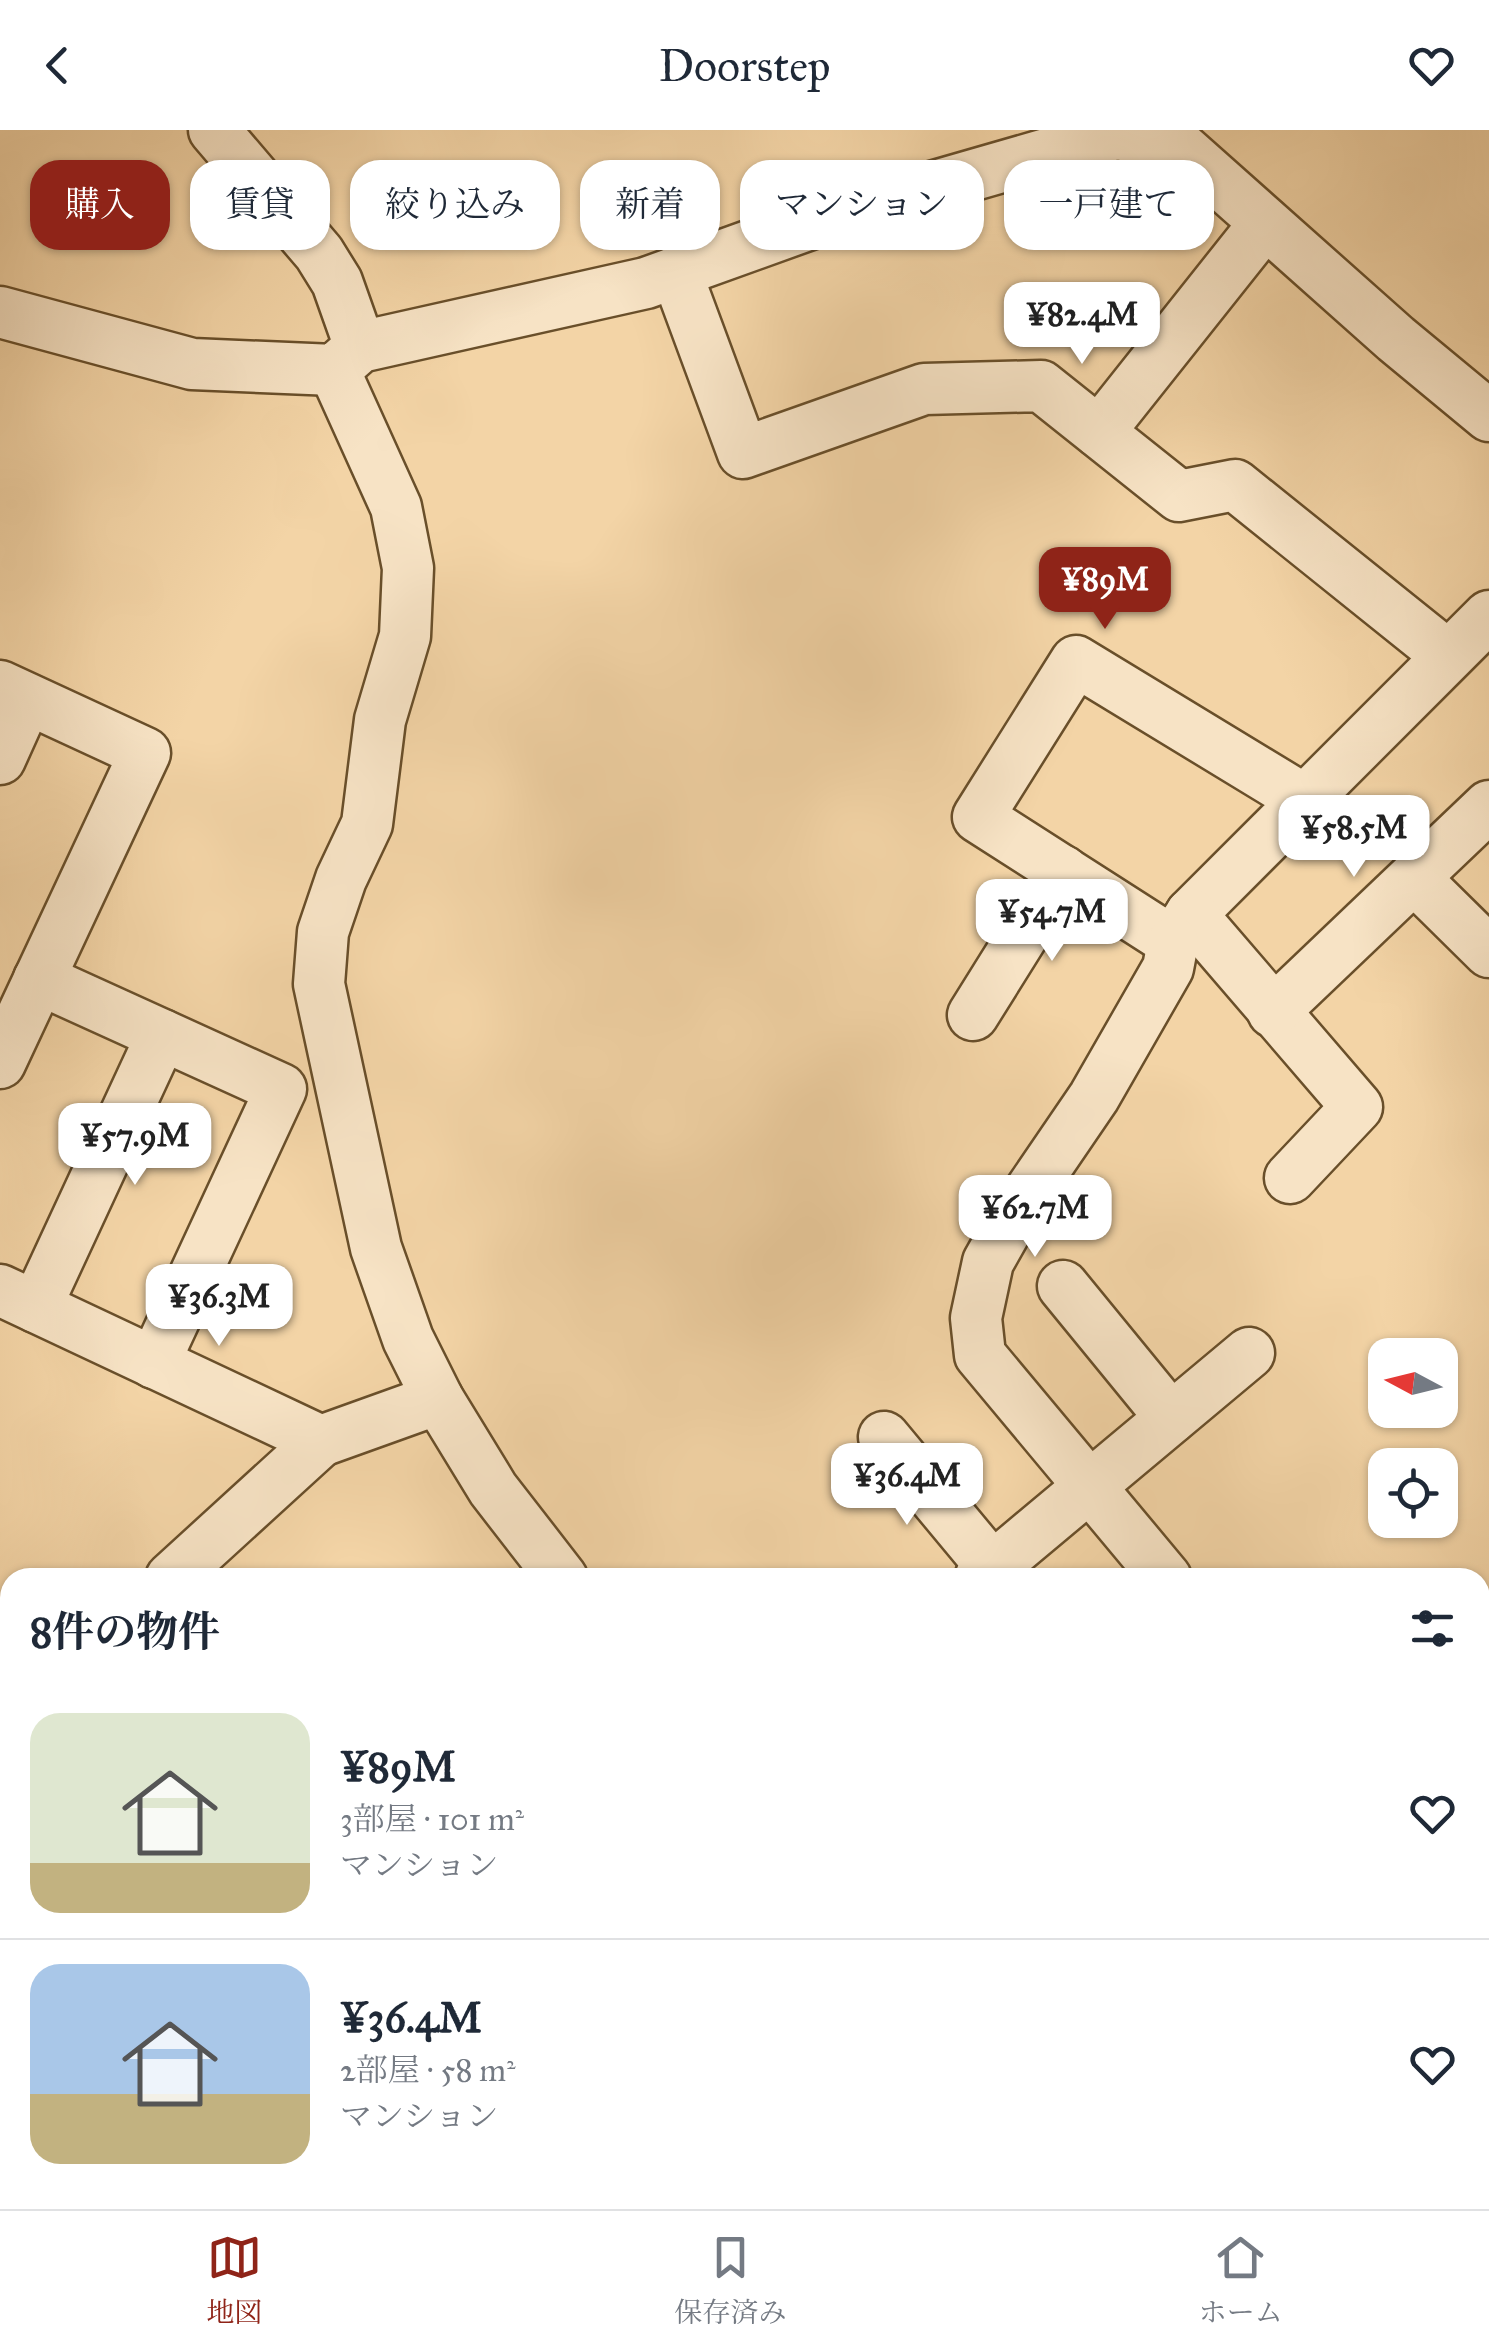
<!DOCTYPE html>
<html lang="ja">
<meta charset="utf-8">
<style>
body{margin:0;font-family:"IM FELL Great Primer","Noto Serif JP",serif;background:#f6f6f7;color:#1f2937;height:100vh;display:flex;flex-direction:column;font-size:38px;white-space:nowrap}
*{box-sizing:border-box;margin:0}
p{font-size:32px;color:#747a83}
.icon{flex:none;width:55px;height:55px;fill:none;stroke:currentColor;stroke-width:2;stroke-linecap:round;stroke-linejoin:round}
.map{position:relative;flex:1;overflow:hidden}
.sheet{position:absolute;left:0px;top:1438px;width:1490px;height:642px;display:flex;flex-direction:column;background:#fff;border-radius:30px 30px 0 0;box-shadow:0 2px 8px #0004}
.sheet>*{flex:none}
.banner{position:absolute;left:30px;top:30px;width:1430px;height:90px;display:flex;gap:20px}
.needle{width:65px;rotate:277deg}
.tools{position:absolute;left:1368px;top:1208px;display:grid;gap:20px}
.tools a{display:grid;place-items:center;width:90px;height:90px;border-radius:20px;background:#fff;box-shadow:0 2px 8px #0004;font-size:50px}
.price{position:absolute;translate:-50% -85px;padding:0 22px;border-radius:20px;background:#fff;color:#222;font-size:32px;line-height:65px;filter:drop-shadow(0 2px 5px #0008)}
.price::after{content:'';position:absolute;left:50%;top:60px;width:30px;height:22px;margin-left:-15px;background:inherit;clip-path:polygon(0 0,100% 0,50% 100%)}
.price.active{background:#8f2418;color:#fff}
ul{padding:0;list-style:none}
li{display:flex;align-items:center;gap:30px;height:250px;padding:0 30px}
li+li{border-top:2px solid #e0e1e3}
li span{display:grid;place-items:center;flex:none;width:280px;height:200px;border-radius:30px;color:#555}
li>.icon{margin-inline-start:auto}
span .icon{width:120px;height:120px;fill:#fffc;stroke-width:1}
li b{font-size:42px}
h2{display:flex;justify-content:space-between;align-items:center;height:120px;padding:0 30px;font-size:42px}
.pill{padding:0 35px;border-radius:30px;background:#fff;box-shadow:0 2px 8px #0004;font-size:35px;line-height:90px}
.pill.active{background:#8f2418;color:#fff}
header{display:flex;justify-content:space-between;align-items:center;height:130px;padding:0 30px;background:#fff;font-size:45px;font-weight:600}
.tab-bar{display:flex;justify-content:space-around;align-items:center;height:140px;border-top:2px solid #e0e1e3;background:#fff;font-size:28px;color:#747a83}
.tab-bar a{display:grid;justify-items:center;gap:5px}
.tab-bar .active{color:#8f2418}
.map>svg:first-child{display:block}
</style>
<header><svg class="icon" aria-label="back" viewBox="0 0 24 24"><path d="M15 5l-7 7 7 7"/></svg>Doorstep<svg class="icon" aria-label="heart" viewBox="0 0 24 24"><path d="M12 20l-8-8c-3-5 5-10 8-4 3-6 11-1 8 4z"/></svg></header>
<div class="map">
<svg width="1489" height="2079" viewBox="0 0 1489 2079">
<rect width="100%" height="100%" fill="#f3d4a6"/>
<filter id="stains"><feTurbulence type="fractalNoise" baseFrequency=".002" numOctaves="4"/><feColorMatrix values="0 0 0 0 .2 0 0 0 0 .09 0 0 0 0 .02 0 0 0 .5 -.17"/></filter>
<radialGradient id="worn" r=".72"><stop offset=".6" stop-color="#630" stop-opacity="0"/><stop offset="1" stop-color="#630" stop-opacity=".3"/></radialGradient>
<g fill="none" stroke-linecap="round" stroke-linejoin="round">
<g stroke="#694f2a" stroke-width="55">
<g id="street">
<polyline points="214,0 319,123 337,152 360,217"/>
<polyline points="676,142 743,323 924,259 1041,256 1179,366 1235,355 1448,526"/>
<polyline points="0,182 192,234 334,240 360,217 646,153 838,84 1116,4 1178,15 1396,209 1489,286"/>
<polyline points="334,240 396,377 408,438 405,506 380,590 367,694 341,749 323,802 319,854 376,1118 408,1209 438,1269 493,1359 562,1448"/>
<polyline points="1099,302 1265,93"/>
<polyline points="0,556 145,623 0,933"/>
<polyline points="0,629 27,569"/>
<polyline points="1303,669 1076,531 978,687 1173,812 1191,784 1489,486"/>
<polyline points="1414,748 1489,822"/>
<polyline points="1191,784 1357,977 1290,1048"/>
<polyline points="39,849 281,959 154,1233"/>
<polyline points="1273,882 1489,676"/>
<polyline points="973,885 1063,741"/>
<polyline points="1063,1156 1171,1288"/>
<polyline points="0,1160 321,1311 438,1269"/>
<polyline points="36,1177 162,905"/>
<polyline points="884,1307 992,1437"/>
<polyline points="171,1448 321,1311"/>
<polyline points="980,1448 1249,1223"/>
<polyline points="1166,1448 980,1225 976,1188 988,1132 1019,1077 1094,967 1168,838 1173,812"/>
<polyline points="0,1551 10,1557"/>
<polyline points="1480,1675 1489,1679"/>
<polyline points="0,1975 10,1979"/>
<polyline points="211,2070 230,2079"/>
<polyline points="754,2070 767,2079"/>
<polyline points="39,2079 42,2070"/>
<polyline points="312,2079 319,2070"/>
<polyline points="1264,2079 1268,2070"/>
</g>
</g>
<g stroke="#3b2301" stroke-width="60">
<g id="primary">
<polyline points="1480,1639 1489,1627"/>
<polyline points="1035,2079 1047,2070"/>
</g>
</g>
<use href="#street" stroke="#f7e3c5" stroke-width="50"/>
<use href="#primary" stroke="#f3d4a6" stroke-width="55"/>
</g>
<rect width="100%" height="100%" filter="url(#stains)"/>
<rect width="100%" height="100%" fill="url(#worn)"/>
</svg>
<div class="tools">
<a><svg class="needle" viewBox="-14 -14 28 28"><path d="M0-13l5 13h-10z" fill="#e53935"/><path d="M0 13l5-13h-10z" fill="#747a83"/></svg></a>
<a><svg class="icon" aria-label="locate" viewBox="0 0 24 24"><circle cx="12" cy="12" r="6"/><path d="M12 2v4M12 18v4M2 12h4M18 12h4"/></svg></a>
</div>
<b class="price" style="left:1082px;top:237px">¥82.4M</b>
<b class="price active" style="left:1105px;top:502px">¥89M</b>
<b class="price" style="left:1354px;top:750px">¥58.5M</b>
<b class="price" style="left:1052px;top:834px">¥54.7M</b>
<b class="price" style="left:135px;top:1058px">¥57.9M</b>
<b class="price" style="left:1035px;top:1130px">¥62.7M</b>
<b class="price" style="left:219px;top:1219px">¥36.3M</b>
<b class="price" style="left:907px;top:1398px">¥36.4M</b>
<div class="banner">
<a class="pill active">購入</a>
<a class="pill">賃貸</a>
<a class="pill">絞り込み</a>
<a class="pill">新着</a>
<a class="pill">マンション</a>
<a class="pill">一戸建て</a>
</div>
<section class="sheet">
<h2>8件の物件<svg class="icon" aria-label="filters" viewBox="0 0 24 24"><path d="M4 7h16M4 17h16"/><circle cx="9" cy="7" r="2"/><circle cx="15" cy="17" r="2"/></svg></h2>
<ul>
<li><span style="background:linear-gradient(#dfe7d0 75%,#c2b280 0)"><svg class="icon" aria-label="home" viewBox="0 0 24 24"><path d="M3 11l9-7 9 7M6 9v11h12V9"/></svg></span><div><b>¥89M</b><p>3部屋 · 101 m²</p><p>マンション</p></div><svg class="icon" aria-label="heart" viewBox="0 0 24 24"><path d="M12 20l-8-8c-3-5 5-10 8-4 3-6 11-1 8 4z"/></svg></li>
<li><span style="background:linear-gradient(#a9c7e8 65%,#c2b280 0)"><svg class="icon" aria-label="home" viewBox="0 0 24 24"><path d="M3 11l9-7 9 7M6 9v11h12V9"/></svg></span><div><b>¥36.4M</b><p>2部屋 · 58 m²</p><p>マンション</p></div><svg class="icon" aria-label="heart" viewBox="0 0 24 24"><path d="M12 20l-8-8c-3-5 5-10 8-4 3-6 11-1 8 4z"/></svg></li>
</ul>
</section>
</div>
<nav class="tab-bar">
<a class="active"><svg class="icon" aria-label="map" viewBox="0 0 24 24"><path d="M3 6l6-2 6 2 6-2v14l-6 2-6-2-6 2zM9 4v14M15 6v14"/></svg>地図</a>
<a><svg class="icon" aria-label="saved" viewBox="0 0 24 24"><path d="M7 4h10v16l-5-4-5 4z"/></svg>保存済み</a>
<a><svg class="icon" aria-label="home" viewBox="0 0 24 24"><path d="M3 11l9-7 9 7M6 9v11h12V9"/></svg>ホーム</a>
</nav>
